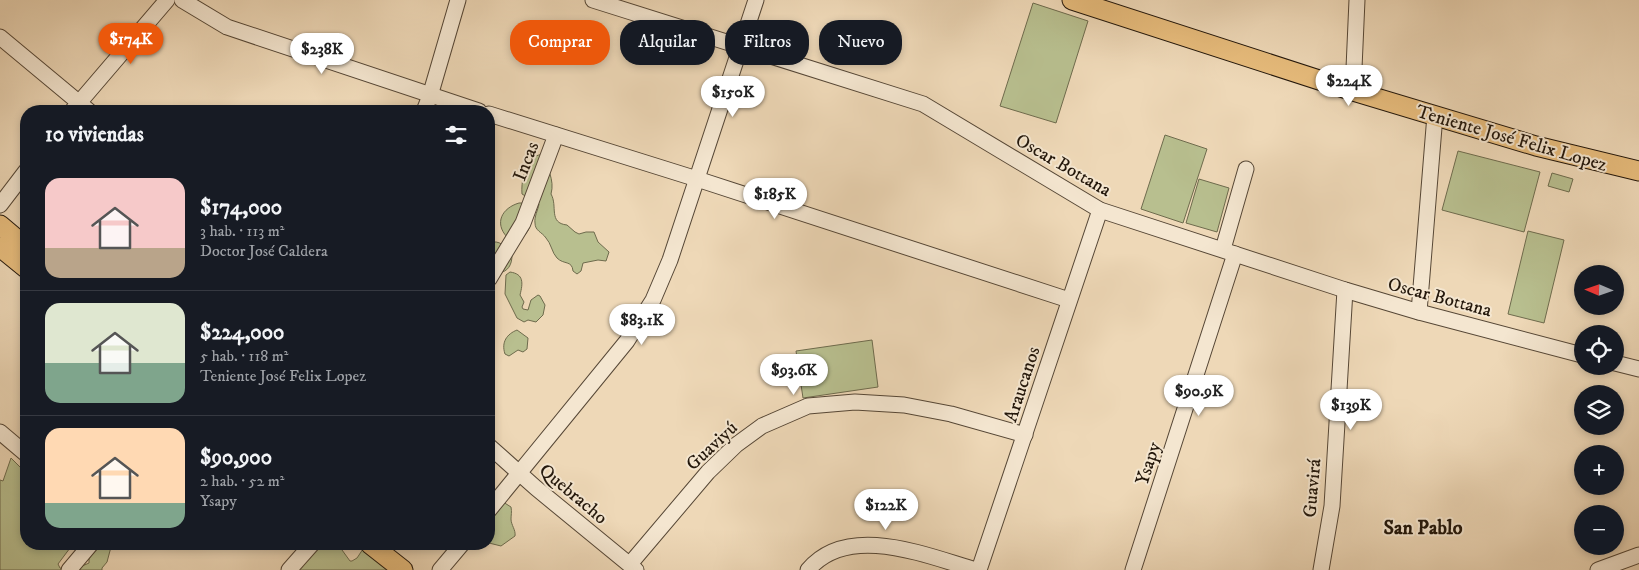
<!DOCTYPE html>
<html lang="es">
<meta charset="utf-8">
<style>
body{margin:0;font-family:"IM FELL DW Pica",serif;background:#20242c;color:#f1f3f6;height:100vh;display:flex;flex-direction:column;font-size:19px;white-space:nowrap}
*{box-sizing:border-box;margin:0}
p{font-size:16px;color:#9ea1a6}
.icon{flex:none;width:28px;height:28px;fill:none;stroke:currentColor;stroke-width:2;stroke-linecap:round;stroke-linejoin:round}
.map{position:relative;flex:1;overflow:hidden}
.sheet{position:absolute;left:20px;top:105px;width:475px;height:445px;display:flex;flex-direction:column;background:#171b24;border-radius:20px;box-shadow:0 2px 8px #0003}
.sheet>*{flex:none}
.hud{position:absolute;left:510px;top:20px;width:475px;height:45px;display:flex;gap:10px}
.needle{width:32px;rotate:272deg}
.controls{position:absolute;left:1574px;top:265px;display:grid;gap:10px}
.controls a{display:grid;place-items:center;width:50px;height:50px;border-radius:50%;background:#171b24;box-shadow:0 2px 8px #0003;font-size:25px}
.price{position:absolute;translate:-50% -42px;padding:0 11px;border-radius:18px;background:#fff;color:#222;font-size:16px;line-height:32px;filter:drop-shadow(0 1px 2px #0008)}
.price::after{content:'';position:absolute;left:50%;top:30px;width:15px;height:11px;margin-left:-8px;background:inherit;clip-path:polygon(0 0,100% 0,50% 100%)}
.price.active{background:#ea580c;color:#fff}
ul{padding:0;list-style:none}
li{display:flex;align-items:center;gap:15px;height:125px;padding:0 25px}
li+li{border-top:1px solid #363941}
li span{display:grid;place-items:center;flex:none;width:140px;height:100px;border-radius:15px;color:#555}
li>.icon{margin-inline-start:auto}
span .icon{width:60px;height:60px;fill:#fffc;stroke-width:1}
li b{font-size:21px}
h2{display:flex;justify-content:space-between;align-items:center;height:60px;padding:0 25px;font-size:21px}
.tag{padding:0 18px;border-radius:20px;background:#171b24;box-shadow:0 2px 8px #0003;font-size:18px;line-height:45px}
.tag.active{background:#ea580c;color:#fff}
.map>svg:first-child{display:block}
</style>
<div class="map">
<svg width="1639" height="570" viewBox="0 0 1639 570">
<rect width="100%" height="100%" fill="#eed8b7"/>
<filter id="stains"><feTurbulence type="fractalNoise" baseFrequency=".004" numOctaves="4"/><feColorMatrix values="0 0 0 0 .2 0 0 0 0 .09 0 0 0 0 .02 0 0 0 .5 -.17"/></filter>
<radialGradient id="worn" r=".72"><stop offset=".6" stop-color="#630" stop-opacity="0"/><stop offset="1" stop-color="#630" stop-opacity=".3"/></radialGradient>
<g fill="#b8bf8f" stroke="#6e6b4d">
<polygon points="1033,3 1088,21 1056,123 1000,106"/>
<polygon points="1165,135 1207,149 1183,223 1141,209"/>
<polygon points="1458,151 1540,172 1524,232 1442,210"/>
<path d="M542 154C547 167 555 180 551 194 558 206 548 223 567 225L575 232 579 234 586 232H594L598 242 609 252 606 261 598 260 583 263 581 271 577 274 573 271C572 260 564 265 557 258 552 253 551 243 546 238 542 232 535 231 535 223 534 217 538 210 539 204L522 194C521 183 524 164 535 157 537 155 540 155 542 154Z"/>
<polygon points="1552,173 1573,179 1569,192 1548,186"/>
<polygon points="1199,179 1229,188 1217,232 1186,223"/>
<path d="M519 203H524C530 218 535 225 522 238L507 237C494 223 502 208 519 203Z"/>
<polygon points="1528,231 1564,240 1544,323 1508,314"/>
<path d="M493 242C502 241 507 249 512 255 512 265 508 272 498 273L489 267V244Z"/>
<path d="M510 272C524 274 523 283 520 295L524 302 522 307 523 309 528 310 531 300 538 295 540 296 545 305 543 315 536 322 528 320 524 322 517 318 505 294 506 275Z"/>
<path d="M517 330 528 338 527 349 523 352 518 350 509 356 505 354C501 342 507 334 517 330Z"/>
<polygon points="872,340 878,387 803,398 796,351"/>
<polygon points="11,458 26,473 26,544 73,544 58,564 60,568 65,570 0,570 0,480 3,481"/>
<path d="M492 495 511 507C512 512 511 515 511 519 511 525 516 530 515 536L501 546 489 543V497Z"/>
<polygon points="96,544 117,544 111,547 107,562 102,568 102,570 80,570 80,567 89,563 89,552"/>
<polygon points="320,544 341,544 342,550 350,561 352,561 357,558 363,549 391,570 296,570 317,548 320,548"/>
</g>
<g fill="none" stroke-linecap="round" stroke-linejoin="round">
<g stroke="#564736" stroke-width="17">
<g id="minor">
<polyline points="182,0 227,27 479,111"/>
<polyline points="593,0 923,104 1100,210 1345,290 1419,312 1582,355"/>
<polyline points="0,37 89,111"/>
<polyline points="1353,91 1357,0"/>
<polyline points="72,111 167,0"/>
<polyline points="424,111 430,96 458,0"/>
<polyline points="489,114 697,179 1069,300"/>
<polyline points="0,205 26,171"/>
<polyline points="1223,249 1246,169"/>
<polyline points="489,279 523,223 556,135"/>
<polyline points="1419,312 1435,115"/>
<polyline points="1615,363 1639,369"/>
<polyline points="0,432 26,454"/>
<polyline points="489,446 536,488 636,570"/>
<polyline points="489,510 627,341 653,300 670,260 756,0"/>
<polyline points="630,564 708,472 736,445 762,426 808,406 855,402 904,405 951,414 1025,435"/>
<polyline points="69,570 91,544"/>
<polyline points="289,570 312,544"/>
<polyline points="440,570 462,544"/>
<path d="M808 570C848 522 927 556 976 570"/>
<polyline points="979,570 1100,210"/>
<polyline points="1133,570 1235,254"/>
<polyline points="1321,570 1332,506 1345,290"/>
<polyline points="1598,570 1639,555"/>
</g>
</g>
<g stroke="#23170b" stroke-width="21">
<g id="major">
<polyline points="1072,0 1353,91 1536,146 1639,171"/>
<polyline points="0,225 26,247"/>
<polyline points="0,247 26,268"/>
<polyline points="370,544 403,570"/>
</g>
</g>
<use href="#minor" stroke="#f4e6d0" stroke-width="15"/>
<use href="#major" stroke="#e7bc7c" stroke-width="19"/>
</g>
<g text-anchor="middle" stroke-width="4" stroke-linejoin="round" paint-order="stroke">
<g font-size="19" fill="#23170b" stroke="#f4e6d0">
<text transform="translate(1512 137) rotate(16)" y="7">Teniente José Felix Lopez</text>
<text transform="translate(525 161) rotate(-69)" y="7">Incas</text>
<text transform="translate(1064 164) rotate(30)" y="7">Oscar Bottana</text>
<text transform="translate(1440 296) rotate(15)" y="7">Oscar Bottana</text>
<text transform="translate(1021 384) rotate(-72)" y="7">Araucanos</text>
<text transform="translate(711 445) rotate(-43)" y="7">Guaviyú</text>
<text transform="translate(1147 463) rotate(-72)" y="7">Ysapy</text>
<text transform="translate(1311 488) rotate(-85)" y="7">Guavirá</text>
<text transform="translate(574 493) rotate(40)" y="7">Quebracho</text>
</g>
<g font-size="20" font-weight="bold" fill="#23170b" stroke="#f4e6d0">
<text x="1423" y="534">San Pablo</text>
</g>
</g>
<rect width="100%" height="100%" filter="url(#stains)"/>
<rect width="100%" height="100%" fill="url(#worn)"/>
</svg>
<div class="controls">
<a><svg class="needle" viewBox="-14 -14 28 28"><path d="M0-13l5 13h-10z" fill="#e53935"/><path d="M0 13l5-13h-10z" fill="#9ea1a6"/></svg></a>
<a><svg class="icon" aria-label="locate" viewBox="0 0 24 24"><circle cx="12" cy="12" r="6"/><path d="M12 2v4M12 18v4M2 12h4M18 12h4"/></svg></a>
<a><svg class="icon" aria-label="layers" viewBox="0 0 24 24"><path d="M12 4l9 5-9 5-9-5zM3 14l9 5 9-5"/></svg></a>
<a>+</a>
<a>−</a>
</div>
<b class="price active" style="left:131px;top:65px">$174K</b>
<b class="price" style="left:322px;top:75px">$238K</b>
<b class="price" style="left:1349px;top:107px">$224K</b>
<b class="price" style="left:733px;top:118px">$150K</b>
<b class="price" style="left:775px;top:220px">$185K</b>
<b class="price" style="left:642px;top:346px">$83.1K</b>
<b class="price" style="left:794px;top:396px">$93.6K</b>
<b class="price" style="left:1199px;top:417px">$90.9K</b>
<b class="price" style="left:1351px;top:431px">$139K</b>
<b class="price" style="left:886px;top:531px">$122K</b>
<div class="hud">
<a class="tag active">Comprar</a>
<a class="tag">Alquilar</a>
<a class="tag">Filtros</a>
<a class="tag">Nuevo</a>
</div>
<section class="sheet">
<h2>10 viviendas<svg class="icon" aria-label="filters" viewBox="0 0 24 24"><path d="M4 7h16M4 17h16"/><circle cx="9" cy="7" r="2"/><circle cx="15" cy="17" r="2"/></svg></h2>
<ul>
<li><span style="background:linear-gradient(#f6c9c9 70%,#b9a48a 0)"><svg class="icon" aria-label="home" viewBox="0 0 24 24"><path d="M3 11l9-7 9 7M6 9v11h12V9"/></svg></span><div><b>$174,000</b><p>3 hab. · 113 m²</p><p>Doctor José Caldera</p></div></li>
<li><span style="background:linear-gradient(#dfe7d0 60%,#7fa58c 0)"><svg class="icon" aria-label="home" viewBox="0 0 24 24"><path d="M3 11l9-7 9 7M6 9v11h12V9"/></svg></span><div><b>$224,000</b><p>5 hab. · 118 m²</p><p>Teniente José Felix Lopez</p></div></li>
<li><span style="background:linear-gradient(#ffd9b3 75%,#7fa58c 0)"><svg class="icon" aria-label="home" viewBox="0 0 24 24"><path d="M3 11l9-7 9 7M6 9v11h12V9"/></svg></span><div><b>$90,900</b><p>2 hab. · 52 m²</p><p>Ysapy</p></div></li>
</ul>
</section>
</div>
